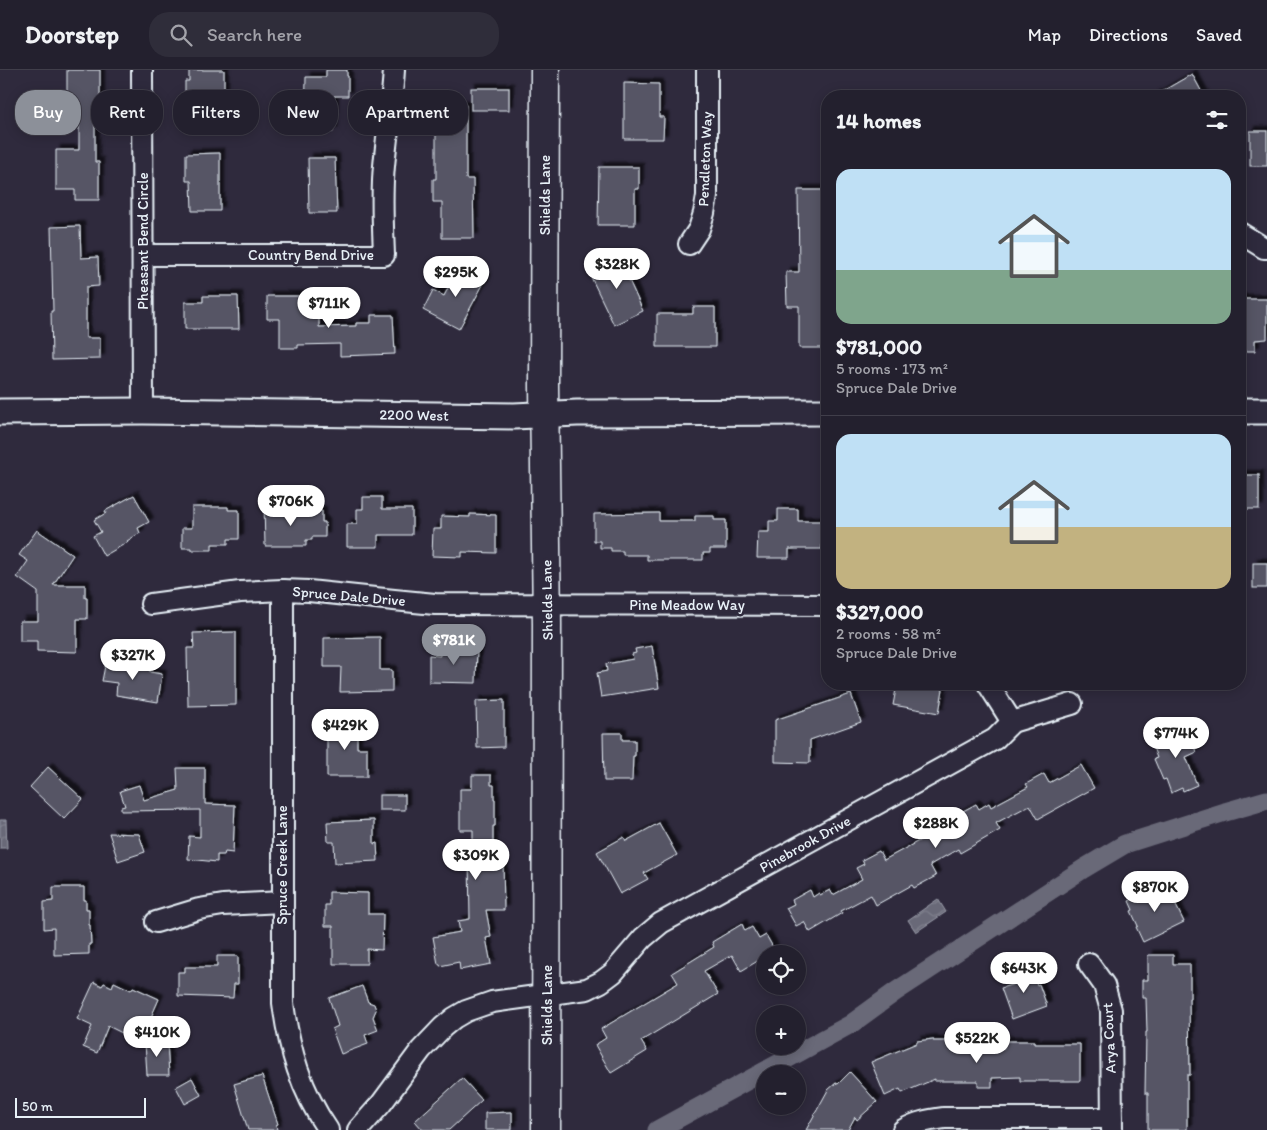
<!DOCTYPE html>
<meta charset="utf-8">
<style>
body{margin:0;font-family:Itim,sans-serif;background:#2f2d3a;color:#f1f3f6;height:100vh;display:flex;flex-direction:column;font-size:19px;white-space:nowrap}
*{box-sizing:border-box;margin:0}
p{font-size:16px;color:#a3a3aa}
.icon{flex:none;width:28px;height:28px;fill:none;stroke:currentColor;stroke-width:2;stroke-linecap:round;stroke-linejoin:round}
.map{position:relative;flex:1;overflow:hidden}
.details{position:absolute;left:821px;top:20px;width:425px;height:600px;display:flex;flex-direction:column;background:#23202e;border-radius:20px;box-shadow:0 2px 12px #0003,0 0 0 1px #403e4a}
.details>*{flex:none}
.banner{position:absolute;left:15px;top:20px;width:475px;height:45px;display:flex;gap:10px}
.tools{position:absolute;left:756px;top:875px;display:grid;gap:10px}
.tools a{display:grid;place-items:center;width:50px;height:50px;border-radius:50%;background:#23202e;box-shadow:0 2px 12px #0003,0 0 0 1px #403e4a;font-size:25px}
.scale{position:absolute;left:15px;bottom:12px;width:131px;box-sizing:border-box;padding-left:5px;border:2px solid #e8f1f8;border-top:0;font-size:14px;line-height:18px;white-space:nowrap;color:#e8f1f8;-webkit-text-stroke:4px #2f2a3d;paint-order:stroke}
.price{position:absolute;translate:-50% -42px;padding:0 11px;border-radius:18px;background:#fff;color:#222;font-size:16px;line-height:32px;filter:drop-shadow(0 1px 2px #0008)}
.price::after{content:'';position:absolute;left:50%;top:30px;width:15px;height:11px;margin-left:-8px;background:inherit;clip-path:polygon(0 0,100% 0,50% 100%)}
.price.selected{background:#8c9099;color:#fff}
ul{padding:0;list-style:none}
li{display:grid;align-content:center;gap:10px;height:265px;padding:0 15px}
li+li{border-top:1px solid #403e4a}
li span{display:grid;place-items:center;height:155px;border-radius:15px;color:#555}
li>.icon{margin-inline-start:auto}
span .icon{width:90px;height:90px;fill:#fffc;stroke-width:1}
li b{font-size:21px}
h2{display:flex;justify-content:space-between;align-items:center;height:60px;padding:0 15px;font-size:21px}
.chip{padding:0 18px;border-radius:20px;background:#23202e;box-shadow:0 2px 12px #0003,0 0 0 1px #403e4a;font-size:18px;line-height:45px}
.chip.selected{background:#8c9099;color:#fff}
header{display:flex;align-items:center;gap:30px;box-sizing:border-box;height:70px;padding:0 25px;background:#23202e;border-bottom:1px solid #403e4a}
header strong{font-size:24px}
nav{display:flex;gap:28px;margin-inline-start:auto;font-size:18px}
.search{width:350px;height:45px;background:#2f2d3a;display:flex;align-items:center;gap:12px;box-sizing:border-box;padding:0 18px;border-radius:20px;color:#a3a3aa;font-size:19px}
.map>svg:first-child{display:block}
</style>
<header>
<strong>Doorstep</strong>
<div class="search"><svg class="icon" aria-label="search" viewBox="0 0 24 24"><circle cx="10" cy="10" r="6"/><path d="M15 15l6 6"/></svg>Search here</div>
<nav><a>Map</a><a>Directions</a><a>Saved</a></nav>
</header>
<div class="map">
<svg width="1267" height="1060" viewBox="0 0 1267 1060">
<defs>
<pattern id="water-waves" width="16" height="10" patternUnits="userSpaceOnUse" patternTransform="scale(1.25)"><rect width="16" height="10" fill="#696978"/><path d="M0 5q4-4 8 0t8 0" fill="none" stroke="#7e7f8c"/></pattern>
<filter id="shadow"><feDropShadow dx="4.5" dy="-4.5" stdDeviation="1" flood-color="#0009"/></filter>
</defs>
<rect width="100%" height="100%" fill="#2f2a3d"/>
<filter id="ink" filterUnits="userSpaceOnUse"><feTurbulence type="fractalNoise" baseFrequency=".02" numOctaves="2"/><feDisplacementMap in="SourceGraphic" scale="10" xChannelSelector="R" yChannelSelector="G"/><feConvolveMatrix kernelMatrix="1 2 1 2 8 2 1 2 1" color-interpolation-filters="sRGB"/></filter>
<g filter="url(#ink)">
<g fill="url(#water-waves)" stroke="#9c9fab">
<polygon points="0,750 6,750 7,778 0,778"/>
<polygon points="938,829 946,842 916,862 908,850"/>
</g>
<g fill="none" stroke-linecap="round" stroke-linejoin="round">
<polyline stroke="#696978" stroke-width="19" points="657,1060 851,954 895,922 1083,799 1125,774 1225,742 1267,730"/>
</g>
<g fill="#575565" stroke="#e8f1f8" filter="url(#shadow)">
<polygon points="67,0 100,0 100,49 95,49 95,92 99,92 99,130 75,130 75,120 56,120 56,80 79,80 79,49 67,49"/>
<polygon points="189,0 224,0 224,41 185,41 185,11 189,11"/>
<polygon points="326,0 347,0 347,6 348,6 348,26 334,26 333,62 305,61 306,7 326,7"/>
<polygon points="1192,4 1204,26 1154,26"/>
<polygon points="624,13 659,14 659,47 664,47 663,69 624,69"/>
<rect x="471" y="18" width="38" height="22"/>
<polygon points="466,35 466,109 473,109 474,168 442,168 442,132 433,132 433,109 436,109 436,36"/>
<rect x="1250" y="61" width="17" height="35"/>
<polygon points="220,83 220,141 192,141 191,111 186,111 186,84"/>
<polygon points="308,88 335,88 337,143 309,143"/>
<polygon points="599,97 639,97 639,119 635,119 635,155 598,155"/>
<polygon points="798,120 828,120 828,278 799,278 799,236 787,236 786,202 799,202"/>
<polygon points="80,156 81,188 98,187 99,216 86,217 86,268 100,268 100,289 52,290 51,241 53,241 51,157"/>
<polygon points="626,185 636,205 628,208 643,241 614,255 589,203"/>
<polygon points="460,195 486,209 459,259 423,240 433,220 444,226"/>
<polygon points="203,226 238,226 239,259 185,259 185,232 203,232"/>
<polygon points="267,226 300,226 300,230 305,230 305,233 319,233 319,257 356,256 356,253 371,253 371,245 393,245 395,284 340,286 340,274 298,275 298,278 280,278 280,249 267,249"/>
<polygon points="1240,229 1267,229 1267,269 1255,270 1255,281 1240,281"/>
<polygon points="693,237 715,237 715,277 657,277 657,244 693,244"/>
<rect x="1240" y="405" width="19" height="34"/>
<polygon points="134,425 149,452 138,458 140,463 127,471 128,472 104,486 93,466 101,462 94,450 106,443 105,441"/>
<polygon points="363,427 382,427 382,439 412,439 412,465 378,465 378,477 347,477 347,454 357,454 357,439 363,439"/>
<polygon points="264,434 280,434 280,441 322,441 322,452 325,452 325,467 312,467 312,470 306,470 306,476 265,476"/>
<polygon points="192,437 228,437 228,440 239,440 239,469 228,469 228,474 212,474 212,480 192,480 192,478 182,478 182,458 192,458"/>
<polygon points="778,439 798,439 798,451 822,451 822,479 789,479 789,488 757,488 758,462 769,462 769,451 778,451"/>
<polygon points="659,443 659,451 695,451 695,446 714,446 714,450 726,450 726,479 710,479 710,483 703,483 703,490 647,490 647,485 623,485 623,481 611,481 611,478 600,478 600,471 594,471 594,444"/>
<polygon points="470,444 496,445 496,483 462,482 462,487 432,486 433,459 441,459 441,446 470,447"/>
<polygon points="37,460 73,485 53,515 85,515 85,528 87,528 87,549 77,549 77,582 37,581 37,571 20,571 20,551 38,551 38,522 17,507 28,491 19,485"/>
<rect x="1253" y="493" width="14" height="25"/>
<polygon points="236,562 236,635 188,636 187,578 194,578 193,563"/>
<polygon points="380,567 380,600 392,600 392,621 340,622 341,597 324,597 324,568"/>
<polygon points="456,576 477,576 476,613 429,612 429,585 440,586 440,581 456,582"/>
<polygon points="652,576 659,618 601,627 597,603 607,601 606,594 633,589 632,584 636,583 635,579"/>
<polygon points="106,591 150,598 150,602 162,604 158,632 116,625 117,613 102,611"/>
<polygon points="897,614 933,614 933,617 943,619 939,643 893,635"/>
<polygon points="851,624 861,652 810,670 810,693 775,692 775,650"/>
<polygon points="504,630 504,677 477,678 476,631"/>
<polygon points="357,651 357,678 367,678 367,707 327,707 327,652"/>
<polygon points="1186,654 1197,682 1186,687 1197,715 1183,721 1182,718 1171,723 1166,709 1163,710 1154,689 1157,688 1151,672 1168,665 1167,662"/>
<polygon points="603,663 622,663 622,670 635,670 635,686 633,686 632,711 604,711"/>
<polygon points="1081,695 1094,718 1038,749 1030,735 996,753 1000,760 960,783 958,779 930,795 936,806 914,818 912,815 876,835 871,825 841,841 842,843 810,862 804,852 796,856 786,838 794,834 792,830 810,820 813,827 819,823 820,825 830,820 833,825 862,809 856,798 864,794 862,790 879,781 884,790 946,756 943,752 976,734 979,739 989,733 991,737 1028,717 1026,714 1044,704 1049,713"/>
<polygon points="48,697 83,729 64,749 30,717"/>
<polygon points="177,698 205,698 205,734 235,735 233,783 225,782 224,785 217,785 217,792 188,789 189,766 200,767 200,740 121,741 121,737 125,736 120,721 139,715 144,730 178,720"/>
<polygon points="472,705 491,705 491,715 494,715 494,729 495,729 495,756 493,756 493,790 503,790 504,840 486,840 491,867 486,868 491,894 460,900 459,892 440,896 440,894 438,894 433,867 460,862 458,851 470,849 469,790 473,790 473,760 460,760 460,719 472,719"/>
<rect x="379" y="725" width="26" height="15"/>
<polygon points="374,750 374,774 377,773 378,791 335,793 334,772 328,772 327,752"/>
<polygon points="659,753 677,785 644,803 648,809 620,824 597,782 624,767 626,771"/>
<polygon points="109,763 139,764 145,782 118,791"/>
<polygon points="1165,813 1184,852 1143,872 1136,857 1138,856 1131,841 1133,840 1129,831"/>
<polygon points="53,817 84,817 84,830 86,830 86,839 89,839 89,855 90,855 91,874 89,874 89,884 54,885 54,858 44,859 44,832 53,831"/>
<polygon points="329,822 368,823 368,844 383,844 382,880 367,879 367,894 333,894 333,856 325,856 325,835 329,835"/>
<polygon points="742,854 745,861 752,857 759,869 766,865 774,879 765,884 759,887 761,889 741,901 732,885 704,901 718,924 641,971 647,981 611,1003 595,975 606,968 601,959 678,913 672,903 714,877 712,872"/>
<polygon points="1148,885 1173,885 1173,894 1190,894 1190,928 1189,928 1190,1005 1187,1005 1187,1060 1148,1060 1148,1023 1145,1023 1146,962 1147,962 1146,928 1142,928 1142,910 1148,910"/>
<polygon points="217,886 238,886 238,914 234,914 233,928 178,926 178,902 185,902 185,897 217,897"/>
<polygon points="1031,897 1037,915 1039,914 1047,936 1012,949 1001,918 1014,914 1011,905"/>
<polygon points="94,912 102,916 104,913 112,917 114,912 131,920 133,917 159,929 144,963 130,967 108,956 97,983 83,977 92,956 77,949"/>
<polygon points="362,916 368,932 374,934 376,940 373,947 378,960 365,965 368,974 341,984 332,959 338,956 329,928"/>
<polygon points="933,969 933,971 950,971 951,978 1004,978 1004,971 1034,971 1034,974 1080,974 1080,1011 1020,1011 1020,1007 992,1008 992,1017 978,1017 978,1011 935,1011 935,1009 902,1023 900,1019 885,1026 871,992 917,973 917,971"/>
<polygon points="167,971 169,1005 147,1005 145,972"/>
<polygon points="850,1002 877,1032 857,1050 855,1047 848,1060 806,1060 828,1020 836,1013 838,1014"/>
<polygon points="262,1006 278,1054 276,1055 277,1060 248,1060 234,1014"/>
<polygon points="192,1008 201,1025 185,1034 176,1017"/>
<polygon points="462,1008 482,1030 449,1060 423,1060 415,1051"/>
<polygon points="512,1042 512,1060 485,1060 485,1043"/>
</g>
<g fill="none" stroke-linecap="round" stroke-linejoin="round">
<g stroke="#e8f1f8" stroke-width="24">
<g id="minor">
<polyline points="142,0 143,341"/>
<polyline points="1240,163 1264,178 1267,178"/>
<polyline points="689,174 699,159 704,143 707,126 707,0"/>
<path d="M143 185H384C383 155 381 126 384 96 387 64 392 32 394 0"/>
<path d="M283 520V933C289 979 301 1021 328 1060"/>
<polyline points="151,534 240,522 283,520 309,521 394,530 435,534 828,535"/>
<polyline points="988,614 1012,652"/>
<polyline points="156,852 199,839 223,835 282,832"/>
<polyline points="1089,894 1104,915 1111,940 1112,1060"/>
<polyline points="358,1060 381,1034 421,980 443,957 454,948 466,941 492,932 587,919 601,912 613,903 643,868 661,853 995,669 1012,652 1072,634"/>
<path d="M903 1060C916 1052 929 1050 944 1048H1112"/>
</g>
</g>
<g stroke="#e8f1f8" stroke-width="29">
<g id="tertiary">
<polyline points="1240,341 1267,341"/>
<polyline points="0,342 143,341 514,346 577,343 828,342"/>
</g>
</g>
<g stroke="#e8f1f8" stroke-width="31">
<polyline id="secondary" points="545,0 544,316 547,554 546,1060"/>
</g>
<use href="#minor" stroke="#2f2a3d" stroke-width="20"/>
<use href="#tertiary" stroke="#2f2a3d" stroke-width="25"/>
<use href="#secondary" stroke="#2f2a3d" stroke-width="28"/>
</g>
</g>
<g text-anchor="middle" stroke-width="5" stroke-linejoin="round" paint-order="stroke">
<g font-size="15" fill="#e8f1f8" stroke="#2f2a3d">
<text transform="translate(705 89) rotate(-88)" y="5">Pendleton Way</text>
<text transform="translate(545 125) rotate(-90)" y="5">Shields Lane</text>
<text transform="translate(143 171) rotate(-90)" y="5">Pheasant Bend Circle</text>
<text x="311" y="190">Country Bend Drive</text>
<text transform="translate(414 345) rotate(1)" y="5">2200 West</text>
<text transform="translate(349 526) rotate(5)" y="5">Spruce Dale Drive</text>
<text transform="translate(547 530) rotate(-91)" y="5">Shields Lane</text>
<text x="687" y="540">Pine Meadow Way</text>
<text transform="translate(805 774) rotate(-29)" y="5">Pinebrook Drive</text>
<text transform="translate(282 795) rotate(-90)" y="5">Spruce Creek Lane</text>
<text transform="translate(547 935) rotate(-90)" y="5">Shields Lane</text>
<text transform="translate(1109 968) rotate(-93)" y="5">Arya Court</text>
</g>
</g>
</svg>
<div class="tools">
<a><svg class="icon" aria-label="locate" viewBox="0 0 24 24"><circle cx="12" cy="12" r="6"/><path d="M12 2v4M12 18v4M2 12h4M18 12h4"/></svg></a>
<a>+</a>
<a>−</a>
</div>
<div class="scale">50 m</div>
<b class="price" style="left:617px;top:220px">$328K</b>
<b class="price" style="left:456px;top:228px">$295K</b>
<b class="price" style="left:329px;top:259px">$711K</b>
<b class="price" style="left:291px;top:457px">$706K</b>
<b class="price selected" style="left:454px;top:596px">$781K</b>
<b class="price" style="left:133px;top:611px">$327K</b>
<b class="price" style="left:345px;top:681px">$429K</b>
<b class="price" style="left:1176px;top:689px">$774K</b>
<b class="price" style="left:936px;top:779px">$288K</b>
<b class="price" style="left:476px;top:811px">$309K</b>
<b class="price" style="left:1155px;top:843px">$870K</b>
<b class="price" style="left:1024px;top:924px">$643K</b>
<b class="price" style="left:157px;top:988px">$410K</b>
<b class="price" style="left:977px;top:994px">$522K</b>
<div class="banner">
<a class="chip selected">Buy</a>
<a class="chip">Rent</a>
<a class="chip">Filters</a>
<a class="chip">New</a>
<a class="chip">Apartment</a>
</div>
<section class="details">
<h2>14 homes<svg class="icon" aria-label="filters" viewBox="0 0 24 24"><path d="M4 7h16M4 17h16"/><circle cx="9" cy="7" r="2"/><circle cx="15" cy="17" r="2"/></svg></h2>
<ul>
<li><span style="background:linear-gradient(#bfe0f5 65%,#7fa58c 0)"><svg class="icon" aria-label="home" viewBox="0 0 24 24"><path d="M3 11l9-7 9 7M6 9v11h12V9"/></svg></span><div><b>$781,000</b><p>5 rooms · 173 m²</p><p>Spruce Dale Drive</p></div></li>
<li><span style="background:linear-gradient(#bfe0f5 60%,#c2b280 0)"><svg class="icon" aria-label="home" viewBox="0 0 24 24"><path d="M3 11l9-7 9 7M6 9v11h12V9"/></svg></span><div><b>$327,000</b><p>2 rooms · 58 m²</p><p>Spruce Dale Drive</p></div></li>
</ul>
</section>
</div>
